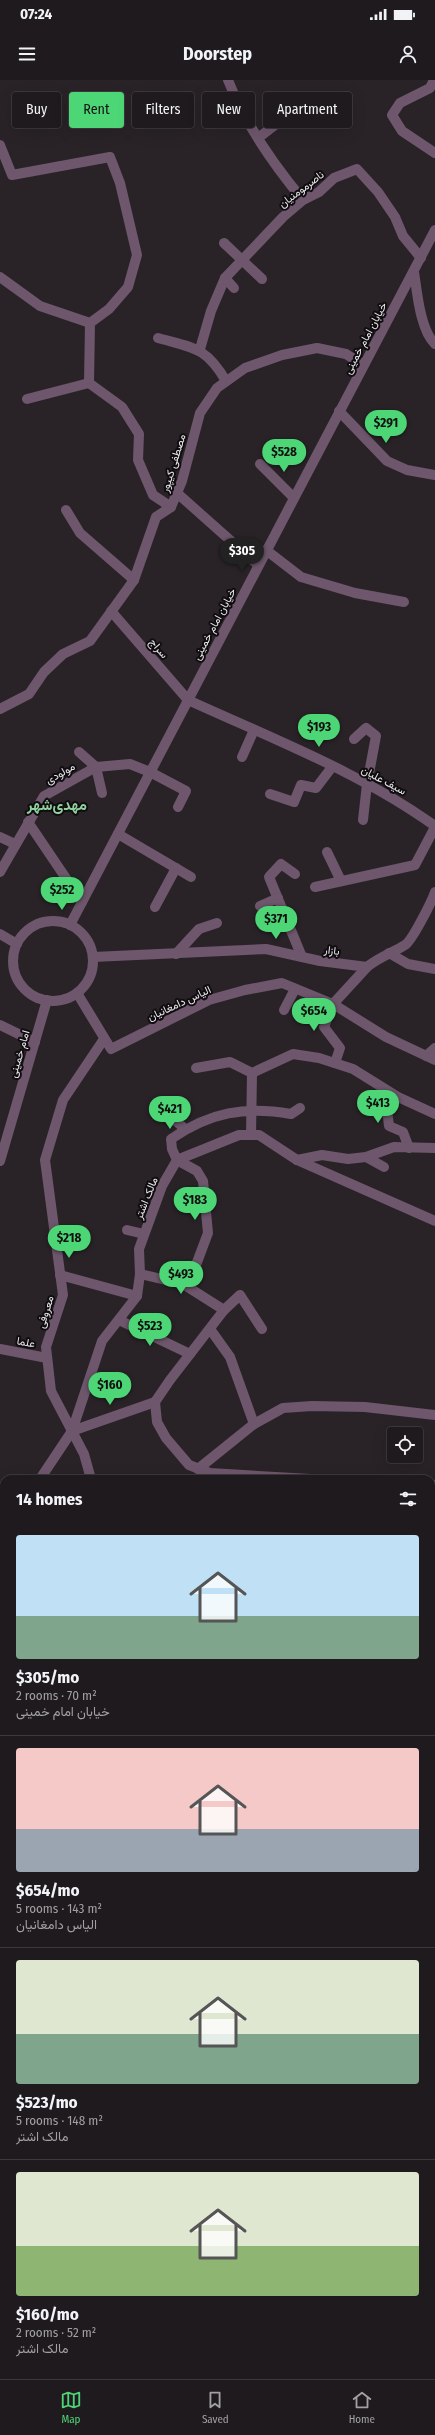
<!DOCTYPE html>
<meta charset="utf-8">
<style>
body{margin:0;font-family:"Fira Sans Condensed",Vazirmatn,sans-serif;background:#272327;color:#f1f3f6;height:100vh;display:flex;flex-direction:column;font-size:15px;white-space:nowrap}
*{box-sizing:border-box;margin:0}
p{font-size:13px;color:#a1a1a4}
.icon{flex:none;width:22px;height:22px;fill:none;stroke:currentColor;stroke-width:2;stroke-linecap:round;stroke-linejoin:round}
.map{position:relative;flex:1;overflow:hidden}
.side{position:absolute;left:0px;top:1395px;width:435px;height:904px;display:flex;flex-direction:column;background:#1f1a1e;border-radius:12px 12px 0 0;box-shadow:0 4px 16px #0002,0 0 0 1px #3c383c}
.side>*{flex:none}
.hud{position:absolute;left:12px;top:12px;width:411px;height:36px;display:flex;gap:8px}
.fabs{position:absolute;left:387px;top:1347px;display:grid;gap:8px}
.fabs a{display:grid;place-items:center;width:36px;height:36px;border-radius:4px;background:#1f1a1e;box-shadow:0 4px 16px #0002,0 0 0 1px #3c383c;font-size:20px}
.price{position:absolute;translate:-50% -34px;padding:0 9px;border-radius:14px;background:#4dd676;color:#111;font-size:13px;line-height:26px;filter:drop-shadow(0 1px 2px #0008)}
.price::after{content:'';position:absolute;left:50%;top:24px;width:12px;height:9px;margin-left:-6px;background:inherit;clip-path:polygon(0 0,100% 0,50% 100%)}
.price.selected{background:#222;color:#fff}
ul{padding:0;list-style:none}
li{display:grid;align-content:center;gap:8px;height:212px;padding:0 16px}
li+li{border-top:1px solid #3c383c}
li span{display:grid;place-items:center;height:124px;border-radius:4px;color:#555}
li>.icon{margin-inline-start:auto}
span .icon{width:72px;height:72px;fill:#fffc;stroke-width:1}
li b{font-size:17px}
h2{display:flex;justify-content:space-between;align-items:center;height:48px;padding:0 16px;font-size:17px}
.tag{padding:0 14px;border-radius:4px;background:#1f1a1e;box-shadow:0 4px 16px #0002,0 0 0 1px #3c383c;font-size:14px;line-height:36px}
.tag.selected{background:#4dd676;color:#111}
.status{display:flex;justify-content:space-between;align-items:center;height:28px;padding:0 20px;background:#1f1a1e;direction:ltr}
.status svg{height:11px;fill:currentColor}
header{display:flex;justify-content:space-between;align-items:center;height:52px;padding:0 16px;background:#1f1a1e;font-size:18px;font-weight:700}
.menu{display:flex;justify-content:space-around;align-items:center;height:56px;border-top:1px solid #3c383c;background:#1f1a1e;font-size:11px;color:#a1a1a4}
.menu a{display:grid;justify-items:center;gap:2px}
.menu .selected{color:#4dd676}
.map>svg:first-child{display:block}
</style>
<div class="status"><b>07:24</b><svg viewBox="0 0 49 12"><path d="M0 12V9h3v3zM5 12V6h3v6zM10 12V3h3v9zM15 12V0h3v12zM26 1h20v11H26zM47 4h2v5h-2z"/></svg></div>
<header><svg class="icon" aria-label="menu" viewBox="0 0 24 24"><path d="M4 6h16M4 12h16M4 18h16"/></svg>Doorstep<svg class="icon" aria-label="person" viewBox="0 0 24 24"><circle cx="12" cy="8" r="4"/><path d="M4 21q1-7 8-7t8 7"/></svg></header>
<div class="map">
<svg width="435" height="2299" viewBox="0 0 435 2299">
<rect width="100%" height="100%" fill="#292328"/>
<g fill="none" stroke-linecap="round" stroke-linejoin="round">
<g stroke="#6e566c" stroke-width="10">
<path d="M228 0C245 44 273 84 303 120"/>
<polyline points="434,0 430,8 400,23 392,35 402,51 435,73"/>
<polyline points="258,58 296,29"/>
<polyline points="0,65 12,95 110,77 120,103 137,175 128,207 109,229 90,243 89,303"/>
<polyline points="224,163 262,199"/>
<polyline points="0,197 40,226 90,243"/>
<polyline points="225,198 234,208"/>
<path d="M158 258C194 268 206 267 226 301"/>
<polyline points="200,269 211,231 225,198 283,137 303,120 319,112 334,98 357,89 378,112 395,137 403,156 421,178"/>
<polyline points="27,319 89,303 122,327 139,354 138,380 153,415 171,427"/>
<polyline points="177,413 258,485"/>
<polyline points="66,430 80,453 134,500"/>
<polyline points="111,531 188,620"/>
<polyline points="0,629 29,614 44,592 63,574 90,561 134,500 156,437 171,427 182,401 200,333 217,308 245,288 282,275 317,268 346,274 363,285"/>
<polyline points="354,659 366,648 376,656 367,704 363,740"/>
<polyline points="79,672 96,687 102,713"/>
<polyline points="242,677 254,650"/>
<polyline points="270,714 294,722 301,705 316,708 332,687"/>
<polyline points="28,742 82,822"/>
<polyline points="118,754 191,797"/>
<polyline points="0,757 15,764"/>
<polyline points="327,772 341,801"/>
<polyline points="0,792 44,716 96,687 130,684 150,692 186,711 178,727"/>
<polyline points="295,794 281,784 269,797 302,877"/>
<polyline points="315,807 415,785 435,747"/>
<polyline points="260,826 278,818"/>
<polyline points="155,827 176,788"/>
<polyline points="176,874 199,849 217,843"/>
<polyline points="127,1150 144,1154"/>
</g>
<g stroke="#6e566c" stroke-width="10">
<polyline points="339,331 387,381 407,390 435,395"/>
<polyline points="260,384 294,418"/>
<polyline points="266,470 301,497 355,513 404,522"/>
<path d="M188 620C271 658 360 692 435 746"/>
<polyline points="389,873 408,884 435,889"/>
<path d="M93 877 266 869 320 881 367 887C379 877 392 873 405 865 412 861 432 821 435 812"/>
<polyline points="77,913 111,969 209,920 245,910 282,903 333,924 386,957 435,980"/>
<polyline points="284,930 295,909"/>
<polyline points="0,945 35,962"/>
<polyline points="426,976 435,968"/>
<polyline points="335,983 340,968 324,947 333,924 367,887"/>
<polyline points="196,988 230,982 252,993 293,974 319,978 353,989 398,1017 435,1034"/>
<polyline points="398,1017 387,1030 389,1046 403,1052 409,1068"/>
<polyline points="169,1035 185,1049"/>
<polyline points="251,1055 252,993"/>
<polyline points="366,1077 384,1087"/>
<polyline points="297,1080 322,1075 348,1079 366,1077 394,1067 435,1068"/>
<polyline points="140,1194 183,1204 224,1230"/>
<polyline points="60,1195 137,1216"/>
<path d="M183 1204 196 1185 208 1153 203 1101 197 1091 177 1080 172 1069 171 1059C210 1032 245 1026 291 1034L300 1028"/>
<polyline points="119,1240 190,1274"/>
<polyline points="210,1249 230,1277 254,1344"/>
<polyline points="262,1249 240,1215 224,1230 170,1300 155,1322 157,1342 166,1358 189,1385 210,1393 310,1399"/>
<polyline points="0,1269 47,1278"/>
<polyline points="72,1351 155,1322"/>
<polyline points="198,1389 254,1344 283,1328 312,1326 365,1327 435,1335"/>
<polyline points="40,1399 72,1351 102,1261 137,1216 140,1194 139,1169 162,1106 177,1080 239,1055 259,1055 297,1080 435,1141"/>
<polyline points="91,1399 84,1374 51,1311 46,1267 63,1215 45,1080 63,1020 104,959"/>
<polyline points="431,1413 435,1405"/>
<polyline points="0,1459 4,1453"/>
<polyline points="431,1503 435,1503"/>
<polyline points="431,1547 435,1541"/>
<polyline points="0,1598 4,1596"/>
<polyline points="431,1763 435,1759"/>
<polyline points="0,1849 4,1851"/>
<polyline points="431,1936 435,1940"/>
<polyline points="0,2005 4,1987"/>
<polyline points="431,2104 435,2087"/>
<polyline points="431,2137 435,2138"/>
<polyline points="0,2205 4,2206"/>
<polyline points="431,2233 435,2235"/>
<polyline points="0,2254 4,2254"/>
<polyline points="90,2299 91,2295"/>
<polyline points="221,2299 222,2295"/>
<polyline points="296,2299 297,2295"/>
</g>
<g stroke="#6e566c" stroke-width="10">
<path d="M414 192C417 211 420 250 435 264"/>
<circle cx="53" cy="881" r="40"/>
<polyline points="70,845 435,150"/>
<polyline points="0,854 17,864"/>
<polyline points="0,1081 47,920"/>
</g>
</g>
<g text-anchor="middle" stroke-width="4" stroke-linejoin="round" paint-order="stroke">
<g font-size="11" fill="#ebe7eb" stroke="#100d10">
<text transform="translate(301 109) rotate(-37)" y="4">ناصرمومنیان</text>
<text transform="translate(365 258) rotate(-62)" y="4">خیابان امام خمینی</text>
<text transform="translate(173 383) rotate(-73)" y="4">مصطفی کیپور</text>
<text transform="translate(214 544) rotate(-62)" y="4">خیابان امام خمینی</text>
<text transform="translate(159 568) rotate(49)" y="4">سراج</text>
<text transform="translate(60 693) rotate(-30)" y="4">مولودی</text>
<text transform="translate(384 700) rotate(28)" y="4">سیف علیان</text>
<text transform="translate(332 870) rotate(7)" y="4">بازار</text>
<text transform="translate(179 923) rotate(-25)" y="4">الیاس دامغانیان</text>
<text transform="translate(19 974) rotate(-74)" y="4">امام خمینی</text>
<text transform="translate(146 1118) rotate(-68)" y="4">مالک اشتر</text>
<text transform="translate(45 1232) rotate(-73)" y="4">معروفی</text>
<text transform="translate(26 1262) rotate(10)" y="4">علما</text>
</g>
<g font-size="15" font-weight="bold" fill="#90d29d" stroke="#100d10">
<text x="57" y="730">مهدی‌شهر</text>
</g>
</g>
</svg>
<div class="fabs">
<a><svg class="icon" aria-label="locate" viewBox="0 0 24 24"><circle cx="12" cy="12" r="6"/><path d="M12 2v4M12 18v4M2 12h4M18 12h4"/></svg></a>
</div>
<b class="price" style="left:386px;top:364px">$291</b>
<b class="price" style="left:284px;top:393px">$528</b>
<b class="price selected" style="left:242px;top:492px">$305</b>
<b class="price" style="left:319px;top:668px">$193</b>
<b class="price" style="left:62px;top:831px">$252</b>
<b class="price" style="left:276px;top:860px">$371</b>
<b class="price" style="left:314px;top:952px">$654</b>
<b class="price" style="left:378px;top:1044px">$413</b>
<b class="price" style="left:170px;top:1050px">$421</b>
<b class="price" style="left:195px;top:1141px">$183</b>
<b class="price" style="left:69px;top:1179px">$218</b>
<b class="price" style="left:181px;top:1215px">$493</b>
<b class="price" style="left:150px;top:1267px">$523</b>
<b class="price" style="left:110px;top:1326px">$160</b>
<div class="hud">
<a class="tag">Buy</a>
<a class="tag selected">Rent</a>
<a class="tag">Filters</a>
<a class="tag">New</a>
<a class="tag">Apartment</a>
</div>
<section class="side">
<h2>14 homes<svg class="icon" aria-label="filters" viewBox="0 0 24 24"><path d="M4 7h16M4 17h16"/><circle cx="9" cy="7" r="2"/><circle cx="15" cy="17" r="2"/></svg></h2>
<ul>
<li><span style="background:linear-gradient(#bfe0f5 65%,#7fa58c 0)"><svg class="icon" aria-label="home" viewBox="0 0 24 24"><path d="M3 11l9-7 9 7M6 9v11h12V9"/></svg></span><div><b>$305/mo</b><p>2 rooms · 70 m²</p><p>خیابان امام خمینی</p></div></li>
<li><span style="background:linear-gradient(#f6c9c9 65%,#9aa5b1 0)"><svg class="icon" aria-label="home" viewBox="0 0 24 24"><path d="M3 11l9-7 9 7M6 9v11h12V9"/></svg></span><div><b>$654/mo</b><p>5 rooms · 143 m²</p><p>الیاس دامغانیان</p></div></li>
<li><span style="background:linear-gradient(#dfe7d0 60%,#7fa58c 0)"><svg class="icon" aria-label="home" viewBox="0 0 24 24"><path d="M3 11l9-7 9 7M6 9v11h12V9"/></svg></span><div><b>$523/mo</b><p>5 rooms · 148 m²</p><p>مالک اشتر</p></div></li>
<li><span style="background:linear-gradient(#dfe7d0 60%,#8fb573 0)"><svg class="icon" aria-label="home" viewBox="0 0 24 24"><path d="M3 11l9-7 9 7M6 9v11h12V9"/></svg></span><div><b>$160/mo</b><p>2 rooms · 52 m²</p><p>مالک اشتر</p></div></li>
</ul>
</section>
</div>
<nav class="menu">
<a class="selected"><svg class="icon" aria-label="map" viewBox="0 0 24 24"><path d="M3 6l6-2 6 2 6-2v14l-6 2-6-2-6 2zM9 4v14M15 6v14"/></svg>Map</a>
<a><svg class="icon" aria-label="saved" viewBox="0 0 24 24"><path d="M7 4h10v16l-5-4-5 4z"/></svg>Saved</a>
<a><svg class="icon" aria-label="home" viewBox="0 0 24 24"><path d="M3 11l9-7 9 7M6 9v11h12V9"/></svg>Home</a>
</nav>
